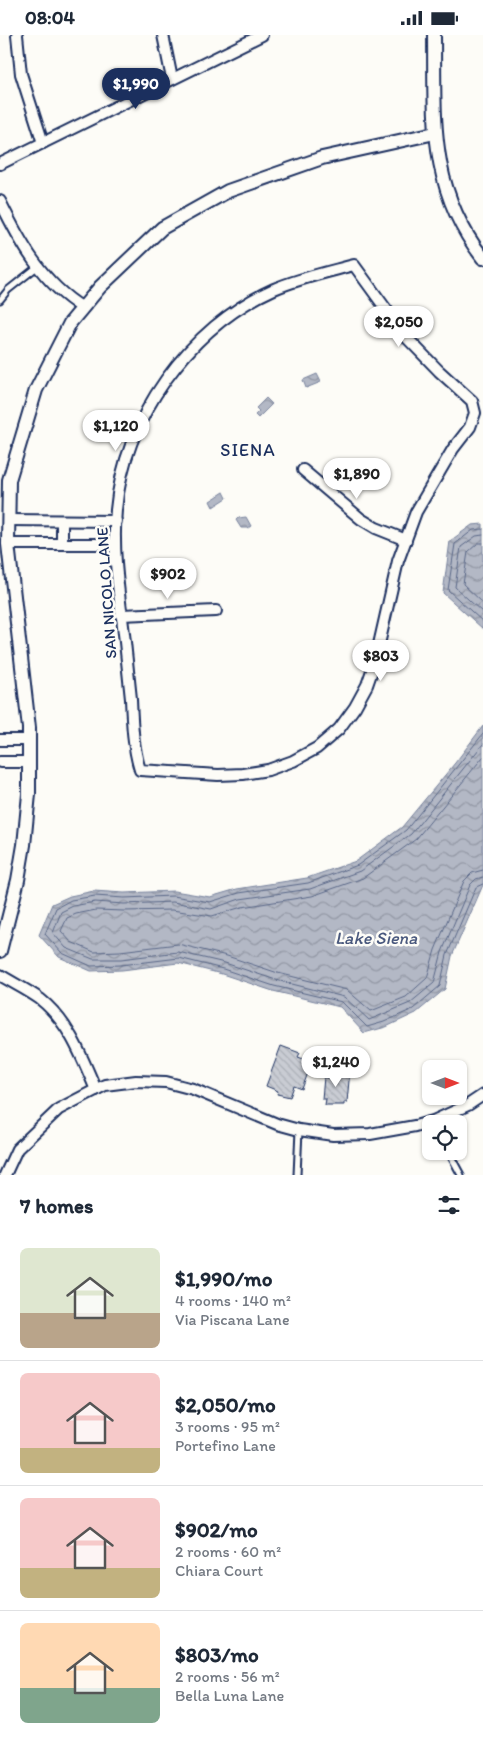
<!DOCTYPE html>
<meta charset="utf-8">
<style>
body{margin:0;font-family:Itim,sans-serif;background:#f2f2f3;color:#1f2937;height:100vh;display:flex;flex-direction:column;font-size:19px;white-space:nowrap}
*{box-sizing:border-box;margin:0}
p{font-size:16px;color:#747a83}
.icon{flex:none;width:28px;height:28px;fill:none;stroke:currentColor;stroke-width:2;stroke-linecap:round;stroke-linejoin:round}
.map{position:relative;height:1140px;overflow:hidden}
.drawer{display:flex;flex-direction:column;background:#fff;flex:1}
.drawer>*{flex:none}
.needle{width:32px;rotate:90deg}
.fabs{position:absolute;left:422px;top:1025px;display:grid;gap:10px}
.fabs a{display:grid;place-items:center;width:45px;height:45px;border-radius:8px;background:#fff;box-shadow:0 1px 4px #0004;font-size:25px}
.price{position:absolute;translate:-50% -42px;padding:0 11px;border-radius:18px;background:#fff;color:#222;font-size:16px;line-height:32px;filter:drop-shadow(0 1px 2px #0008)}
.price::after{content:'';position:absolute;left:50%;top:30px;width:15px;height:11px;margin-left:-8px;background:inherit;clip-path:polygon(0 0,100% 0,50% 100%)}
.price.on{background:#1b2f5e;color:#fff}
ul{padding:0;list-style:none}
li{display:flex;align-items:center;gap:15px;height:125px;padding:0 20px}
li+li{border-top:1px solid #e0e1e3}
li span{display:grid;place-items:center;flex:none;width:140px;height:100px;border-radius:8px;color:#555}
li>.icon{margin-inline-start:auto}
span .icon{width:60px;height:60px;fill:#fffc;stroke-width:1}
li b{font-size:21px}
h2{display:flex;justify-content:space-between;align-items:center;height:60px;padding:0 20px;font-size:21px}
.status{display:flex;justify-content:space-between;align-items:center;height:35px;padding:0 25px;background:#fff;direction:ltr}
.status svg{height:14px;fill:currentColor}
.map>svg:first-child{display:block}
</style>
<div class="status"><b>08:04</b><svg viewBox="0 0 49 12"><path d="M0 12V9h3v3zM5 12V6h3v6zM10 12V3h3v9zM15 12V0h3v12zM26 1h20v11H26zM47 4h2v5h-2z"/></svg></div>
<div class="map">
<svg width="483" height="1140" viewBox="0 0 483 1140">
<defs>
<pattern id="water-waves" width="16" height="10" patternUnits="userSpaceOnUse" patternTransform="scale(1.25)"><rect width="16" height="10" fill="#b3b8c5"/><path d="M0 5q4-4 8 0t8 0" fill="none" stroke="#9196a3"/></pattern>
<pattern id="building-back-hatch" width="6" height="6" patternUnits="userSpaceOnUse" patternTransform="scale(1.25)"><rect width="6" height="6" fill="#c9ccd3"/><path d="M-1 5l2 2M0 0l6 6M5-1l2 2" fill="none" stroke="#acb0b8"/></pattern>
</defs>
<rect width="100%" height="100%" fill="#fdfcf7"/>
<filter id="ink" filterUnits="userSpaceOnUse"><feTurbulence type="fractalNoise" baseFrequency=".02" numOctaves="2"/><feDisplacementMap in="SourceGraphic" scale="10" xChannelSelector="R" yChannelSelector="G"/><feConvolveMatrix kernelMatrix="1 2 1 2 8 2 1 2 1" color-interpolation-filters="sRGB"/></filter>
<g filter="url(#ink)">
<g fill="url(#water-waves)" stroke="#76819c">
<polygon points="317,339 321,347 306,353 303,345"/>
<polygon points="266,363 272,369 258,383 255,380 259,376 256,373"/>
<polygon points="224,457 227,463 213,472 210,466"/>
<polygon points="246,482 251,491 248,493 241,493 236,485 238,483"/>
<polygon points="483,489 483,594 443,558 450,506 472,490"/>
<polygon points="483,691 483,850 452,921 445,954 416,978 386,992 364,998 340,972 273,956 222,939 178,928 122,935 91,936 59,922 39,900 52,869 70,861 94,856 124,858 174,856 210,862 237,854 307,843 356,826 402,792 455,728"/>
</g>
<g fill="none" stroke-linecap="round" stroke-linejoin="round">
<g stroke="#586687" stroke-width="1">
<polyline points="483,494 473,495 455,509 448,555 483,587"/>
<polyline points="483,500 476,501 461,512 455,552 483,578"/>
<polyline points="483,508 478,508 468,517 463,549 483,568"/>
<polyline points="483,699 406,795 358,830 308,848 239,858 210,867 173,861 124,863 95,861 71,865 56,873 45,899 62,918 91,931 121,930 179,923 223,934 274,951 342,967 367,992 384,987 413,974 440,951 447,920 476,852 483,849"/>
<polyline points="483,709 411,799 360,836 310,854 240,864 211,874 173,867 124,869 95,867 73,871 61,877 53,898 66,913 93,924 121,924 178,917 225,928 276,945 344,962 369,985 410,968 434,948 442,917 470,850 476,844 483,842"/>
<polyline points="483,722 416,804 363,843 312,861 242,872 212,881 172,875 124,876 96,875 76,879 67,883 61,896 71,907 94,917 120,916 178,909 227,921 278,938 347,955 371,976 406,962 427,943 435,915 464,846 472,838 483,835"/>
</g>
</g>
<g fill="url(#building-back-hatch)" stroke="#1b2f5e">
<polygon points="281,1011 300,1018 298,1022 312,1027 302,1054 294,1051 290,1062 277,1059 278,1056 266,1051"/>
<polygon points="332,1035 350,1035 347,1067 344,1067 344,1070 325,1070 326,1064 322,1064 324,1042 329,1043"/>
</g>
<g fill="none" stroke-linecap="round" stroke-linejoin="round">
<g stroke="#1b2f5e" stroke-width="9">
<g id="service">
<polyline points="0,265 8,255 37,232"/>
<polyline points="448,1116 461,1140"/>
<polyline points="297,1140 299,1095"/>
</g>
</g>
<g stroke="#1b2f5e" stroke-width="14">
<g id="minor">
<polyline points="17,0 21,39 43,108"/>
<polyline points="163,0 172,44"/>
<polyline points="0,129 262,0"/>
<path d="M0 166C20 207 42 248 83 273"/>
<path d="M354 230 407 303 439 336 472 366 475 378 470 392 453 414 416 477 398 526 375 627 367 650 355 672 339 694 317 713 293 726 268 735 243 739 218 740 140 735C133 712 132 688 131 664 129 645 127 626 125 607 120 564 112 519 116 475 124 383 189 292 274 254 300 243 328 237 354 230Z"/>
<polyline points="303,435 361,484 376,493 406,505"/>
<polyline points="8,485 116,486"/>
<polyline points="62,486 62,509"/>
<polyline points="8,509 115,509"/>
<polyline points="121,580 216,576"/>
<polyline points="0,705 29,705"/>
<polyline points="0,727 29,727"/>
<path d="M0 940C13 948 28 955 40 964 69 987 82 1022 96 1055"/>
<polyline points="5,1140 17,1114 59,1074 105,1050 136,1046 166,1047 193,1054 277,1089 299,1095 333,1100 370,1099 415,1091 433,1086 468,1070 483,1060"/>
</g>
</g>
<g stroke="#1b2f5e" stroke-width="16">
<g id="tertiary">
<path d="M434 0C435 84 428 152 483 223"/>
<polyline points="0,916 18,845 24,810 29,759 29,693 8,509 9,445 36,355 70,288 100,252 162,193 228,156 322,123 435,98"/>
</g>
</g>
<use href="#service" stroke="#fdfcf7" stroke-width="5"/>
<use href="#minor" stroke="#fdfcf7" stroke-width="10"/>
<use href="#tertiary" stroke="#fdfcf7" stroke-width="12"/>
</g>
</g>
<g text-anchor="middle" stroke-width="5" stroke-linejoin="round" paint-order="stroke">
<g font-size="16" fill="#1b2f5e" stroke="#fdfcf7">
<text transform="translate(106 558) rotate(-94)" y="6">SAN NICOLO LANE</text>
</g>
<g font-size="18" letter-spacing="1" fill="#1b2f5e" stroke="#fdfcf7">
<text x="248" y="421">SIENA</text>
</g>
<g font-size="18" font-style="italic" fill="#49587d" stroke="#fdfcf7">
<text x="376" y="909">Lake Siena</text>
</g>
</g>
</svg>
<div class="fabs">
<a><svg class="needle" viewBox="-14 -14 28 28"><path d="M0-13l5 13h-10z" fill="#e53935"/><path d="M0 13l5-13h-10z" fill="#747a83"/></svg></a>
<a><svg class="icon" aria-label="locate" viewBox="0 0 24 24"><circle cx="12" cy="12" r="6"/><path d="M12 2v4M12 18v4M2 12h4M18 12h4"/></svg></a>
</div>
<b class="price on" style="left:136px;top:75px">$1,990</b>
<b class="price" style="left:399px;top:313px">$2,050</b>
<b class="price" style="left:116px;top:417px">$1,120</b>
<b class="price" style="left:357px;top:465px">$1,890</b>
<b class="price" style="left:168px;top:565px">$902</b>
<b class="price" style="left:381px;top:647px">$803</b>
<b class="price" style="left:336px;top:1053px">$1,240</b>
</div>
<section class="drawer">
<h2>7 homes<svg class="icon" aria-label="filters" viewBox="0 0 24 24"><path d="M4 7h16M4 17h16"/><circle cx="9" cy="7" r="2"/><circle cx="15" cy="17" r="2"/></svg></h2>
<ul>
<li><span style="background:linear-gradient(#dfe7d0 65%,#b9a48a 0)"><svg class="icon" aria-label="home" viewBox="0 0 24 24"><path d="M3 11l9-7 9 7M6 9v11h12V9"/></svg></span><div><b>$1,990/mo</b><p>4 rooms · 140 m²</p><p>Via Piscana Lane</p></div></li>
<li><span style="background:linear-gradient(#f6c9c9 75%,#c2b280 0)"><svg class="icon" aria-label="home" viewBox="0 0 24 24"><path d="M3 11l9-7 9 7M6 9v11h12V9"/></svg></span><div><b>$2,050/mo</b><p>3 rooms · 95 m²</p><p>Portefino Lane</p></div></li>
<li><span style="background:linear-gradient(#f6c9c9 70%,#c2b280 0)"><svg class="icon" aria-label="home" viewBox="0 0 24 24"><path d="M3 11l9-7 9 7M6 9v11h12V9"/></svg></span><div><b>$902/mo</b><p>2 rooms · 60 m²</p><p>Chiara Court</p></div></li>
<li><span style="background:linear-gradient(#ffd9b3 65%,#7fa58c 0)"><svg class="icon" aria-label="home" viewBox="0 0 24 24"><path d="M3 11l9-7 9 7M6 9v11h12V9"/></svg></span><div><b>$803/mo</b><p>2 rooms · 56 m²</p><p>Bella Luna Lane</p></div></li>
</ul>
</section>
